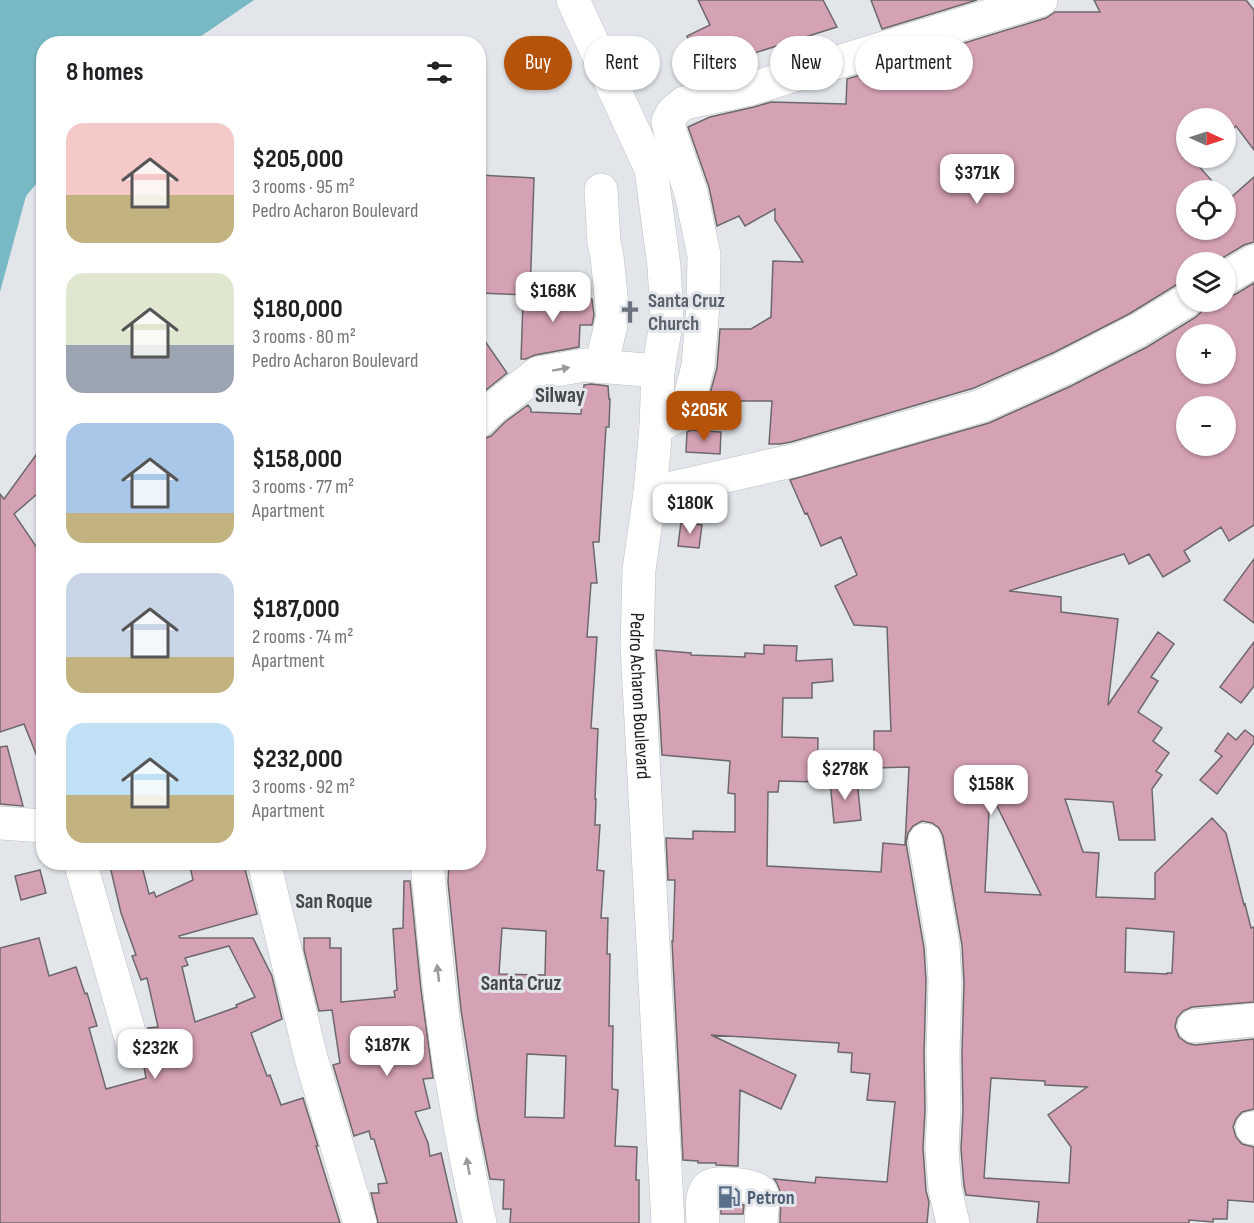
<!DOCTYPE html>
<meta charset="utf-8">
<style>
body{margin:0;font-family:"Sofia Sans Condensed",sans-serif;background:#f2f2f2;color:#202124;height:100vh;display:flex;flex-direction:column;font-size:22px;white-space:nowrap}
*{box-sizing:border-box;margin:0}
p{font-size:20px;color:#757577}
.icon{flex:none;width:33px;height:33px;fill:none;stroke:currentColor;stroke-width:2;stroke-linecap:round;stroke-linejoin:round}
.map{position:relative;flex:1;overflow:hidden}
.panel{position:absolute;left:36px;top:36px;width:450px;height:834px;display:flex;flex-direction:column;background:#fff;border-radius:24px;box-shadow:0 2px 4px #0004}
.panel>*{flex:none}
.banner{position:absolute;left:504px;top:36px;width:570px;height:54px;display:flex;gap:12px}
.needle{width:39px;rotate:93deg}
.controls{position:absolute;left:1176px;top:108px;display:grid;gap:12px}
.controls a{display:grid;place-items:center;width:60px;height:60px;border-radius:50%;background:#fff;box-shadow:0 2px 4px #0004;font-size:30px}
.price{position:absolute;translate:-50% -51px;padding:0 14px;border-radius:12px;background:#fff;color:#222;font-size:20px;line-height:39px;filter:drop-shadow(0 2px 3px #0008)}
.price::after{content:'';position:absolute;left:50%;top:36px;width:18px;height:14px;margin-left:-9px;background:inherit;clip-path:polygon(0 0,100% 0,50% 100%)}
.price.current{background:#b45309;color:#fff}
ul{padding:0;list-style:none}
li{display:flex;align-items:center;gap:18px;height:150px;padding:0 30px}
li span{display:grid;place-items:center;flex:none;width:168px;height:120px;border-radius:18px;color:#555}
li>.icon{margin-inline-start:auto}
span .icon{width:72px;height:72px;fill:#fffc;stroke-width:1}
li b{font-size:26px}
h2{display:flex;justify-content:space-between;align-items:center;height:72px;padding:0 30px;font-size:26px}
.pill{padding:0 21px;border-radius:27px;background:#fff;box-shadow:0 2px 4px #0004;font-size:21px;line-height:54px}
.pill.current{background:#b45309;color:#fff}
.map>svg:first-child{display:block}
</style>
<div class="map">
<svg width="1254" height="1223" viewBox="0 0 1254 1223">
<rect width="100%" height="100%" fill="#e2e6ea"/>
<polygon fill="#79b9c5" points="0,0 254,0 191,43 44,44 43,176 26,196 0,292"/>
<g fill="#d5a1b5" stroke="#6d686a" stroke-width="1.5" fill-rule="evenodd">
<polygon points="698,0 823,0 837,27 745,56 741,40 699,60 687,36 710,25"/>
<polygon points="871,0 977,0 882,29"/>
<polygon points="1094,0 1246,0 1254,10 1254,150 1236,126 1226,135 1226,118 1186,118 1186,158 1201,158 1195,162 1220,190 1186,190 1186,230 1226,230 1226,197 1228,200 1254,177 1254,242 1244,245 1216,262 1186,262 1186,282 1176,285 1129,314 1055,352 974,388 791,442 780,444 769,444 772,401 708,401 717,368 720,329 751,329 771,317 773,261 803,262 775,220 775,209 745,226 739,216 717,226 709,187 688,127 710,117 754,107 771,102 846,104 847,79 1046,18 1055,12 1100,12"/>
<polygon points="480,175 534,178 530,295 478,293 478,212"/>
<path d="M1254 283V525L1229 541 1221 527 1184 551 1190 561 1163 577 1149 554 1129 564 1124 554 1009 591 1061 597V612L1118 619 1108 705 1158 632 1174 644 1151 677 1158 681 1138 712 1162 728 1153 741 1169 753 1156 771 1162 775 1152 789 1155 840H1119L1113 802 1065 799 1083 852 1099 853 1096 897 1155 899V873L1212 818 1226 833 1244 905 1245 904 1251 928 1254 927V1002L1192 1007 1183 1011 1177 1018 1175 1027 1179 1037 1187 1043 1195 1045 1254 1039V1109L1242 1112 1236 1119 1233 1127 1236 1137 1242 1144 1254 1147V1202L1228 1200 1227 1219H1213V1222L1189 1220V1223H1037L1039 1202 966 1195 964 1186 961 1149 963 1111 962 1054 964 982 962 945 943 836 939 828 932 823 922 821 913 826 908 833 906 843 924 948 926 981 924 1053 925 1110 923 1148 926 1191 929 1202 927 1223H780L781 1194 777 1183 774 1179 815 1183 816 1177 887 1182 895 1102 867 1100 870 1074 851 1072 852 1053 838 1052 839 1043 711 1035 796 1075 781 1109 740 1090 738 1166 716 1165V1163H698V1161L683 1160 672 941H673L675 880H668L666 838 693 839V831L735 832V794L728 793 730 761 662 755 656 650 691 653V655L745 657V653L764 654V645L797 646 796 661 832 659 833 681 812 683V698H783L782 737 818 738 817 782 779 781 778 792H768L767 866 881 872 883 843 905 845 909 767 874 768V731H891L887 627 854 625 835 586 857 575 841 537 821 546 807 513 805 514 790 480 989 423 1071 386 1147 347 1196 317 1202 311 1205 302H1226V297L1236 294ZM1186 334H1226V374H1186ZM1186 406H1226V446H1186ZM990 792 1041 895 985 892ZM1126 928 1174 932 1172 973H1167V974L1125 972ZM991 1078 1045 1081V1085L1087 1087 1048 1115 1071 1147 1069 1183 984 1178Z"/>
<polygon points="538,292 558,293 558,295 575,294 575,299 592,299 594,315 592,325 580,325 579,347 535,355 526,359 521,359 523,302"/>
<polygon points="478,331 507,373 486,390 478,379"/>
<path d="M591 384 608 386 609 399H610L609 427H606L599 542H593L597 583H591L587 637H597L591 728 598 729 595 799H596L595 825H600L597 870 604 871 601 918H608L607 954H610L609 1026H613L612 1089 618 1090 615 1146 637 1147 636 1180H639V1223H510L511 1209H503L504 1180 490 1179 478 1119 461 1010 448 882 449 862H478V697L482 659H478V441L491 436 505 422 528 405 531 409V412L581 414 582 399H583L584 385ZM502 928 546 931 545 975 499 974ZM527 1054 566 1056 564 1118 525 1117Z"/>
<polygon points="691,430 721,432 720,454 686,452 687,432"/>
<polygon points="44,444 44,488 14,514 44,558 43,771 24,724 0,732 0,494 4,499"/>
<polygon points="681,522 702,525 699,548 678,546"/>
<polygon points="1254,559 1254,623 1224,600"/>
<polygon points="1254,642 1254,686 1241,703 1220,687"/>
<polygon points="1245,730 1254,737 1254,743 1217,794 1200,780 1222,756 1215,751 1228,733 1236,740"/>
<polygon points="7,746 23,806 0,804 0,747"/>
<polygon points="857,779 861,820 834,823 830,781"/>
<path d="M109 862H141L149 894 154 892 156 897 193 880 189 862H243L257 914 179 936 180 938H253L272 976 282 1019 251 1033 267 1076 270 1075 281 1105 303 1098 318 1146H316L340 1223H0V948L39 938 49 976 76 967 85 994 87 993 97 1026 89 1028 106 1089 146 1078 143 1061 147 1060 146 1054 150 1046V1037L148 1028 158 1027 147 978 141 980 132 956 136 955 121 913ZM229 946 255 997 236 1005 237 1007 195 1022 182 967 188 965 185 958Z"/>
<polygon points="40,870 46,893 21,900 15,876"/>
<polygon points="404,881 410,881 421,990 433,1078 423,1079 430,1108 415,1112 428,1143 430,1156 441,1153 457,1223 378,1223 371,1193 379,1193 378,1184 387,1183 374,1139 371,1139 369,1131 354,1136 333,1065 340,1063 332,1010 319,1011 304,950 304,938 330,938 330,948 341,948 341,1002 395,997 394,991 397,990 393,929 403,928"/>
<polygon points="721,1203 727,1203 744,1205 743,1214 721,1214"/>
</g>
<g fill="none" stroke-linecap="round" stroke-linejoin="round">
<g stroke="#bcbfc3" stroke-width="34">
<g id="minor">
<polyline points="1226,278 1254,261"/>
<polyline points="601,367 613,316 607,256 604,243 601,190"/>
<polyline points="478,422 493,408 538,373 585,365 658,371"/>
<polyline points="656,427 681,414 690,397 698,366 703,305 704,255 691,193 671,135 668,121 673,112 684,103 750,89 1041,0"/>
<polyline points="650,493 796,460 981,406 1063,369 1138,330 1186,301"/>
<polyline points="0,823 44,826"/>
<polyline points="925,840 943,946 945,981 943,1054 944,1110 942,1149 945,1189 953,1223"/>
<polyline points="80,862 132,1042"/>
<polyline points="264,862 311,1058 360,1223"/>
<path d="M427 862C433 929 439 996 449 1062 458 1116 468 1170 480 1223"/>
<polyline points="1194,1026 1254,1020"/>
<polyline points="1252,1128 1254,1128"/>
<path d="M703 1223C703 1213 700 1199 706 1190 708 1186 713 1184 718 1184 727 1183 759 1185 762 1194 764 1202 761 1215 761 1223"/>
</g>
</g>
<g stroke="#bcbfc3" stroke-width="34">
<g id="major">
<path id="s1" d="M573 0 651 169 664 266 667 318 658 371 656 427 650 493 639 570 637 646 668 1223"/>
</g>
</g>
<use href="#minor" stroke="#fff" stroke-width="33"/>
<use href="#major" stroke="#fff" stroke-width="33"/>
</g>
<defs><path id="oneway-solid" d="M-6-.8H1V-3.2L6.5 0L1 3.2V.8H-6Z" transform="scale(1.5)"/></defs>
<g fill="#999a9b">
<use href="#oneway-solid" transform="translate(561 369) rotate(-10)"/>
<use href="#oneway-solid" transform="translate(438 973) rotate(-97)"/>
<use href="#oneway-solid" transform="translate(468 1166) rotate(-100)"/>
</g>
<defs>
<g id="church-bare" transform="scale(1.8)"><path d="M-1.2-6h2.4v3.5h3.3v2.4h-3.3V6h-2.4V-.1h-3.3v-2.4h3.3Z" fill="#6b7280" stroke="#e2e6ea" stroke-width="2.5" paint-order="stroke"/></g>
<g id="fuel-bare" transform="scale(1.8)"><path d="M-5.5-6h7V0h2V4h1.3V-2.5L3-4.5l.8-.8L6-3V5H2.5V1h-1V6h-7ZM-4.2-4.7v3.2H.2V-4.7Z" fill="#5c6f8a" stroke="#e2e6ea" stroke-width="2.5" paint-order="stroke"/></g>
</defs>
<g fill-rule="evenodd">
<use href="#church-bare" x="630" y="312"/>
<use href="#fuel-bare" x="729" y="1197"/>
</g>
<g text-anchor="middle" stroke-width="6" stroke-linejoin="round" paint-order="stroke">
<g font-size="20" font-weight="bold" fill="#5b616d" stroke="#e2e6ea" text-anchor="start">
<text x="648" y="307">Santa Cruz<tspan x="648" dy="23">Church</tspan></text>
</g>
<g font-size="20" fill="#1d1e20" stroke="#e2e6ea">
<text dy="7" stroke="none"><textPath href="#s1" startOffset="716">Pedro Acharon Boulevard</textPath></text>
</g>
<g font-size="20" font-weight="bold" fill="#4e5e75" stroke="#e2e6ea" text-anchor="start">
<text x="747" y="1204">Petron</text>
</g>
<g font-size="21" font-weight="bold" fill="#45484b" stroke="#e2e6ea">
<text x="334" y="908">San Roque</text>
<text x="521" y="990">Santa Cruz</text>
</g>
<g font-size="22" font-weight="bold" fill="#45484b" stroke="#e2e6ea">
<text x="560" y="402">Silway</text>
</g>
</g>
</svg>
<div class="controls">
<a><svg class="needle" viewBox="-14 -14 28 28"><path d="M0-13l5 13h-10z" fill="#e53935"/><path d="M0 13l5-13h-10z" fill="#757577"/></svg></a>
<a><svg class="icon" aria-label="locate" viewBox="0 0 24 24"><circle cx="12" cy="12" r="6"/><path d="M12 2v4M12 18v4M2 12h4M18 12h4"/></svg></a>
<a><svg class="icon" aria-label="layers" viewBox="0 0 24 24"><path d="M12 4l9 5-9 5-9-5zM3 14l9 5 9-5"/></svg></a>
<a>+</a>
<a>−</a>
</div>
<b class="price" style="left:977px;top:205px">$371K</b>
<b class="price" style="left:553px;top:323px">$168K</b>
<b class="price current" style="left:704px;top:442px">$205K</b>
<b class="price" style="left:690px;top:535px">$180K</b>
<b class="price" style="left:845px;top:801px">$278K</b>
<b class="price" style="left:991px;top:816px">$158K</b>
<b class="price" style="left:387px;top:1077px">$187K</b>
<b class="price" style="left:155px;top:1080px">$232K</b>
<div class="banner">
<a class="pill current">Buy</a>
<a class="pill">Rent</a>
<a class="pill">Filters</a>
<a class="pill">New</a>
<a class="pill">Apartment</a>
</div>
<section class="panel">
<h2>8 homes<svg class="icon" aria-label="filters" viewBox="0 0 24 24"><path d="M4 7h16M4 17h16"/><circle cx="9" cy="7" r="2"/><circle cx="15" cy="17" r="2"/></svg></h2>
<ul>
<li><span style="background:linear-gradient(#f6c9c9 60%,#c2b280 0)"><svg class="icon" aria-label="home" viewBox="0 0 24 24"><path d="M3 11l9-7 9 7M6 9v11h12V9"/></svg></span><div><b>$205,000</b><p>3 rooms · 95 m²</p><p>Pedro Acharon Boulevard</p></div></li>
<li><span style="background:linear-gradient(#dfe7d0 60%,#9aa5b1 0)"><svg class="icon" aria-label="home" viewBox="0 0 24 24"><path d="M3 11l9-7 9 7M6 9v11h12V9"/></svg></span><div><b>$180,000</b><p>3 rooms · 80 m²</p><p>Pedro Acharon Boulevard</p></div></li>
<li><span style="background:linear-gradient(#a9c7e8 75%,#c2b280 0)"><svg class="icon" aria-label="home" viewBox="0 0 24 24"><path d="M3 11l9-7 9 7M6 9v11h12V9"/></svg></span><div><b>$158,000</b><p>3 rooms · 77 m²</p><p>Apartment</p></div></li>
<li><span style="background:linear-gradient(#c9d6e8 70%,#c2b280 0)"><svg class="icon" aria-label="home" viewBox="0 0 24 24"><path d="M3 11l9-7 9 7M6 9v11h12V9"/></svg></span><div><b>$187,000</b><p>2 rooms · 74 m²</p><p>Apartment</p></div></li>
<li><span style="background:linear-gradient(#bfe0f5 60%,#c2b280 0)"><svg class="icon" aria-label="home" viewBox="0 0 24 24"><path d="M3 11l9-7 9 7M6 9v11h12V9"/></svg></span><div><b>$232,000</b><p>3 rooms · 92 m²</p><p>Apartment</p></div></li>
</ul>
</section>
</div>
